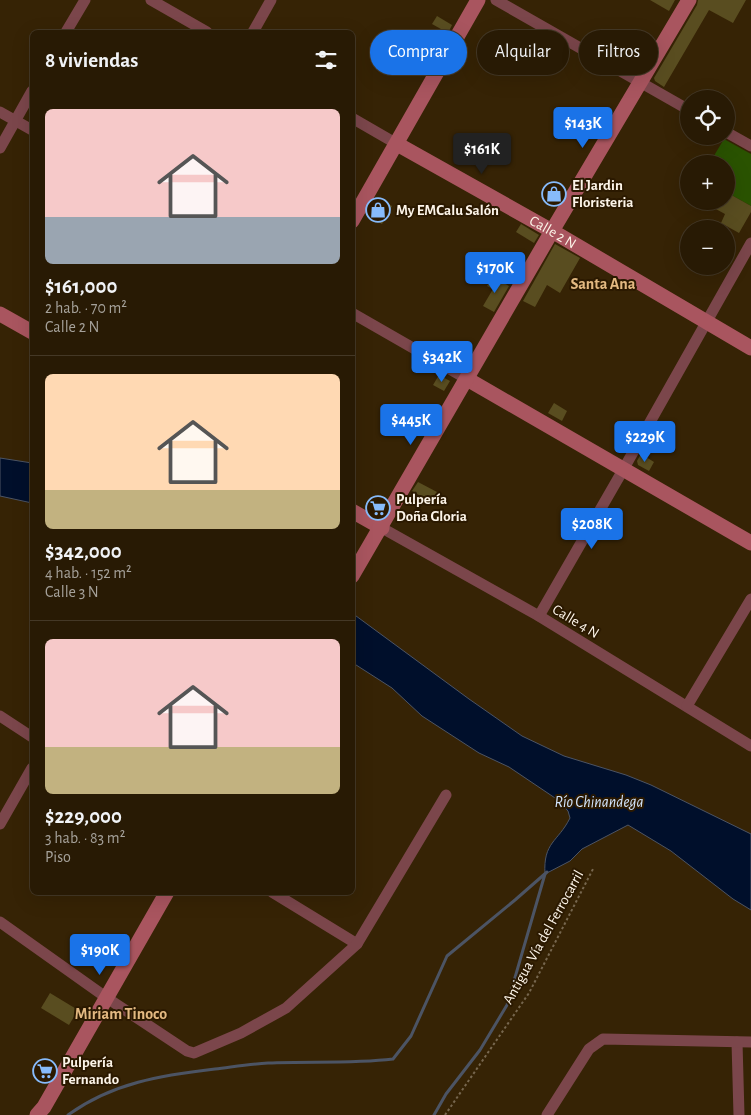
<!DOCTYPE html>
<html lang="es">
<meta charset="utf-8">
<style>
body{margin:0;font-family:"Alegreya Sans",sans-serif;background:#342713;color:#f1f3f6;height:100vh;display:flex;flex-direction:column;font-size:19px;white-space:nowrap}
*{box-sizing:border-box;margin:0}
p{font-size:16px;color:#a5a19a}
.icon{flex:none;width:28px;height:28px;fill:none;stroke:currentColor;stroke-width:2;stroke-linecap:round;stroke-linejoin:round}
.map{position:relative;flex:1;overflow:hidden}
.panel{position:absolute;left:30px;top:30px;width:325px;height:865px;display:flex;flex-direction:column;background:#281a04;border-radius:8px;box-shadow:0 5px 20px #0002,0 0 0 1px #443826}
.panel>*{flex:none}
.banner{position:absolute;left:370px;top:30px;width:305px;height:45px;display:flex;gap:10px}
.fabs{position:absolute;left:680px;top:90px;display:grid;gap:10px}
.fabs a{display:grid;place-items:center;width:55px;height:55px;border-radius:50%;background:#281a04;box-shadow:0 5px 20px #0002,0 0 0 1px #443826;font-size:25px}
.price{position:absolute;translate:-50% -42px;padding:0 11px;border-radius:5px;background:#1a73e8;color:#fff;font-size:16px;line-height:32px;filter:drop-shadow(0 1px 2px #0008)}
.price::after{content:'';position:absolute;left:50%;top:30px;width:15px;height:11px;margin-left:-8px;background:inherit;clip-path:polygon(0 0,100% 0,50% 100%)}
.price.active{background:#222;color:#fff}
ul{padding:0;list-style:none}
li{display:grid;align-content:center;gap:10px;height:265px;padding:0 15px}
li+li{border-top:1px solid #443826}
li span{display:grid;place-items:center;height:155px;border-radius:8px;color:#555}
li>.icon{margin-inline-start:auto}
span .icon{width:90px;height:90px;fill:#fffc;stroke-width:1}
li b{font-size:21px}
h2{display:flex;justify-content:space-between;align-items:center;height:60px;padding:0 15px;font-size:21px}
.chip{padding:0 18px;border-radius:22px;background:#281a04;box-shadow:0 5px 20px #0002,0 0 0 1px #443826;font-size:18px;line-height:45px}
.chip.active{background:#1a73e8;color:#fff}
.map>svg:first-child{display:block}
</style>
<div class="map">
<svg width="751" height="1115" viewBox="0 0 751 1115">
<rect width="100%" height="100%" fill="#362305"/>
<polygon fill="#2a5300" points="724,139 751,154 751,206 726,192 726,164 709,164"/>
<g fill="#000f2b" stroke="#4c5464">
<polygon points="0,458 32,463 32,503 0,496"/>
<path d="M352 613 469 699 522 736 564 756 626 775 651 785 751 834V910L733 899 671 851 628 825 582 849 570 861 545 874C543 842 558 842 570 818L568 811 558 800 509 767 479 753 422 716 392 688 353 663Z"/>
</g>
<g fill="none" stroke-linecap="round" stroke-linejoin="round">
<g stroke="#4c5464" stroke-width="3">
<path d="M68 1115C112 1083 162 1075 215 1069 232 1067 250 1064 268 1063 309 1061 351 1064 393 1059L411 1036 447 956 515 900 547 872"/>
<polyline points="434,1115 446,1094 480,1050 507,1005 545,874"/>
</g>
</g>
<g fill="#594d20">
<polygon points="650,0 675,0 669,11"/>
<polygon points="698,0 746,0 733,23 709,10 664,87 655,81 654,78 697,5"/>
<polygon points="437,16 452,25 448,33 432,24"/>
<polygon points="639,44 649,49 637,69 633,69 627,66"/>
<polygon points="550,185 564,193 557,203 544,196"/>
<polygon points="726,192 751,206 751,212 739,233 721,223 725,214 701,201 726,201"/>
<polygon points="376,197 392,206 382,224 366,215"/>
<polygon points="521,224 539,235 534,243 516,232"/>
<polygon points="555,244 580,258 560,293 547,285 535,307 523,301"/>
<polygon points="492,276 509,286 494,312 483,306 493,289 487,286"/>
<polygon points="452,350 467,358 465,363 460,364 448,358"/>
<polygon points="439,375 450,381 444,391 433,385"/>
<polygon points="554,403 567,411 562,421 548,413"/>
<polygon points="423,411 434,416 427,428 417,422"/>
<polygon points="641,454 654,462 649,471 638,465 637,461"/>
<polygon points="418,482 437,492 431,502 412,491"/>
<polygon points="50,993 78,1010 69,1025 41,1008"/>
<polygon points="44,1063 54,1071 47,1079 37,1071"/>
</g>
<g fill="none" stroke-linecap="round" stroke-linejoin="round">
<polyline stroke="#77674f" stroke-width="2" stroke-dasharray="2.5 2.5" stroke-linecap="butt" points="445,1115 529,993 593,869"/>
<polyline stroke="#7b464b" stroke-width="5.5" points="211,892 213,892"/>
<g stroke="#7b464b" stroke-width="11">
<polyline points="151,0 207,32"/>
<polyline points="496,0 689,110"/>
<polyline points="66,32 85,0"/>
<polyline points="253,32 271,0"/>
<polyline points="0,112 32,130"/>
<polyline points="352,118 397,144"/>
<polyline points="726,132 751,146"/>
<polyline points="0,148 32,91"/>
<polyline points="352,313 467,379"/>
<polyline points="382,528 539,616 751,746"/>
<polyline points="539,616 623,470 751,243"/>
<polyline points="687,706 751,599"/>
<polyline points="0,716 32,737"/>
<polyline points="0,824 32,768"/>
<polyline points="272,892 357,944"/>
<polyline points="0,922 107,998 187,1051 194,1053 241,1033 286,1008 357,944 446,795"/>
<polyline points="737,1042 739,1115"/>
<polyline points="547,1115 589,1049 603,1039 751,1042"/>
</g>
<g stroke="#a9555f" stroke-width="15">
<path id="s1" d="M397 144 552 231 751 348"/>
<polyline points="352,221 478,0"/>
<polyline points="0,314 32,332"/>
<polyline points="467,379 751,543"/>
<polyline points="352,511 382,528"/>
<polyline points="352,576 552,231 689,0"/>
<polyline points="37,1115 44,1107 167,892"/>
</g>
</g>
<defs>
<g id="shop-ring" transform="scale(1.25)"><circle r="9.5" fill="#2b1900" stroke="#87bbfb" stroke-width="1.5"/><path d="M-5-2.5h2.3a2.7 3.5 0 0 1 5.4 0H5L5.5 6h-11ZM-1.5-2.5h3a1.5 2.3 0 0 0-3 0Z" fill="#87bbfb"/></g>
<g id="supermarket-ring" transform="scale(1.25)"><circle r="9.5" fill="#2b1900" stroke="#87bbfb" stroke-width="1.5"/><path d="M-6-5.5h2.5l.6 2H6L4.5 2H-2.5L-4.4-4H-6ZM-1.5 3.2a1.3 1.3 0 1 0 .1 0ZM3 3.2a1.3 1.3 0 1 0 .1 0Z" fill="#87bbfb"/></g>
</defs>
<g fill-rule="evenodd">
<use href="#shop-ring" x="554" y="194"/>
<use href="#shop-ring" x="378" y="210"/>
<use href="#supermarket-ring" x="378" y="508"/>
<use href="#supermarket-ring" x="45" y="1071"/>
</g>
<g text-anchor="middle" stroke-width="4" stroke-linejoin="round" paint-order="stroke">
<g font-size="15" font-weight="bold" fill="#fcf4e8" stroke="#2b1900" text-anchor="start">
<text x="572" y="190">El Jardin<tspan x="572" dy="17">Floristeria</tspan></text>
<text x="396" y="215">My EMCalu Salón</text>
<text x="396" y="504">Pulpería<tspan x="396" dy="17">Doña Gloria</tspan></text>
<text x="62" y="1067">Pulpería<tspan x="62" dy="17">Fernando</tspan></text>
</g>
<g font-size="15" fill="#fcf4e8" stroke="#2b1900">
<text dy="5" stroke="none"><textPath href="#s1" startOffset="179">Calle 2 N</textPath></text>
<text transform="translate(576 621) rotate(31)" y="5">Calle 4 N</text>
<text transform="translate(543 937) rotate(-61)" y="5">Antigua Vía del Ferrocarril</text>
</g>
<g font-size="16" font-weight="bold" fill="#e3b981" stroke="#2b1900">
<text x="603" y="289">Santa Ana</text>
<text x="121" y="1019">Miriam Tinoco</text>
</g>
<g font-size="16" font-style="italic" fill="#d2e5fd" stroke="#2b1900">
<text x="599" y="807">Río Chinandega</text>
</g>
</g>
</svg>
<div class="fabs">
<a><svg class="icon" aria-label="locate" viewBox="0 0 24 24"><circle cx="12" cy="12" r="6"/><path d="M12 2v4M12 18v4M2 12h4M18 12h4"/></svg></a>
<a>+</a>
<a>−</a>
</div>
<b class="price" style="left:583px;top:149px">$143K</b>
<b class="price active" style="left:482px;top:175px">$161K</b>
<b class="price" style="left:495px;top:294px">$170K</b>
<b class="price" style="left:442px;top:383px">$342K</b>
<b class="price" style="left:411px;top:446px">$445K</b>
<b class="price" style="left:645px;top:463px">$229K</b>
<b class="price" style="left:592px;top:550px">$208K</b>
<b class="price" style="left:100px;top:976px">$190K</b>
<div class="banner">
<a class="chip active">Comprar</a>
<a class="chip">Alquilar</a>
<a class="chip">Filtros</a>
</div>
<section class="panel">
<h2>8 viviendas<svg class="icon" aria-label="filters" viewBox="0 0 24 24"><path d="M4 7h16M4 17h16"/><circle cx="9" cy="7" r="2"/><circle cx="15" cy="17" r="2"/></svg></h2>
<ul>
<li><span style="background:linear-gradient(#f6c9c9 70%,#9aa5b1 0)"><svg class="icon" aria-label="home" viewBox="0 0 24 24"><path d="M3 11l9-7 9 7M6 9v11h12V9"/></svg></span><div><b>$161,000</b><p>2 hab. · 70 m²</p><p>Calle 2 N</p></div></li>
<li><span style="background:linear-gradient(#ffd9b3 75%,#c2b280 0)"><svg class="icon" aria-label="home" viewBox="0 0 24 24"><path d="M3 11l9-7 9 7M6 9v11h12V9"/></svg></span><div><b>$342,000</b><p>4 hab. · 152 m²</p><p>Calle 3 N</p></div></li>
<li><span style="background:linear-gradient(#f6c9c9 70%,#c2b280 0)"><svg class="icon" aria-label="home" viewBox="0 0 24 24"><path d="M3 11l9-7 9 7M6 9v11h12V9"/></svg></span><div><b>$229,000</b><p>3 hab. · 83 m²</p><p>Piso</p></div></li>
</ul>
</section>
</div>
